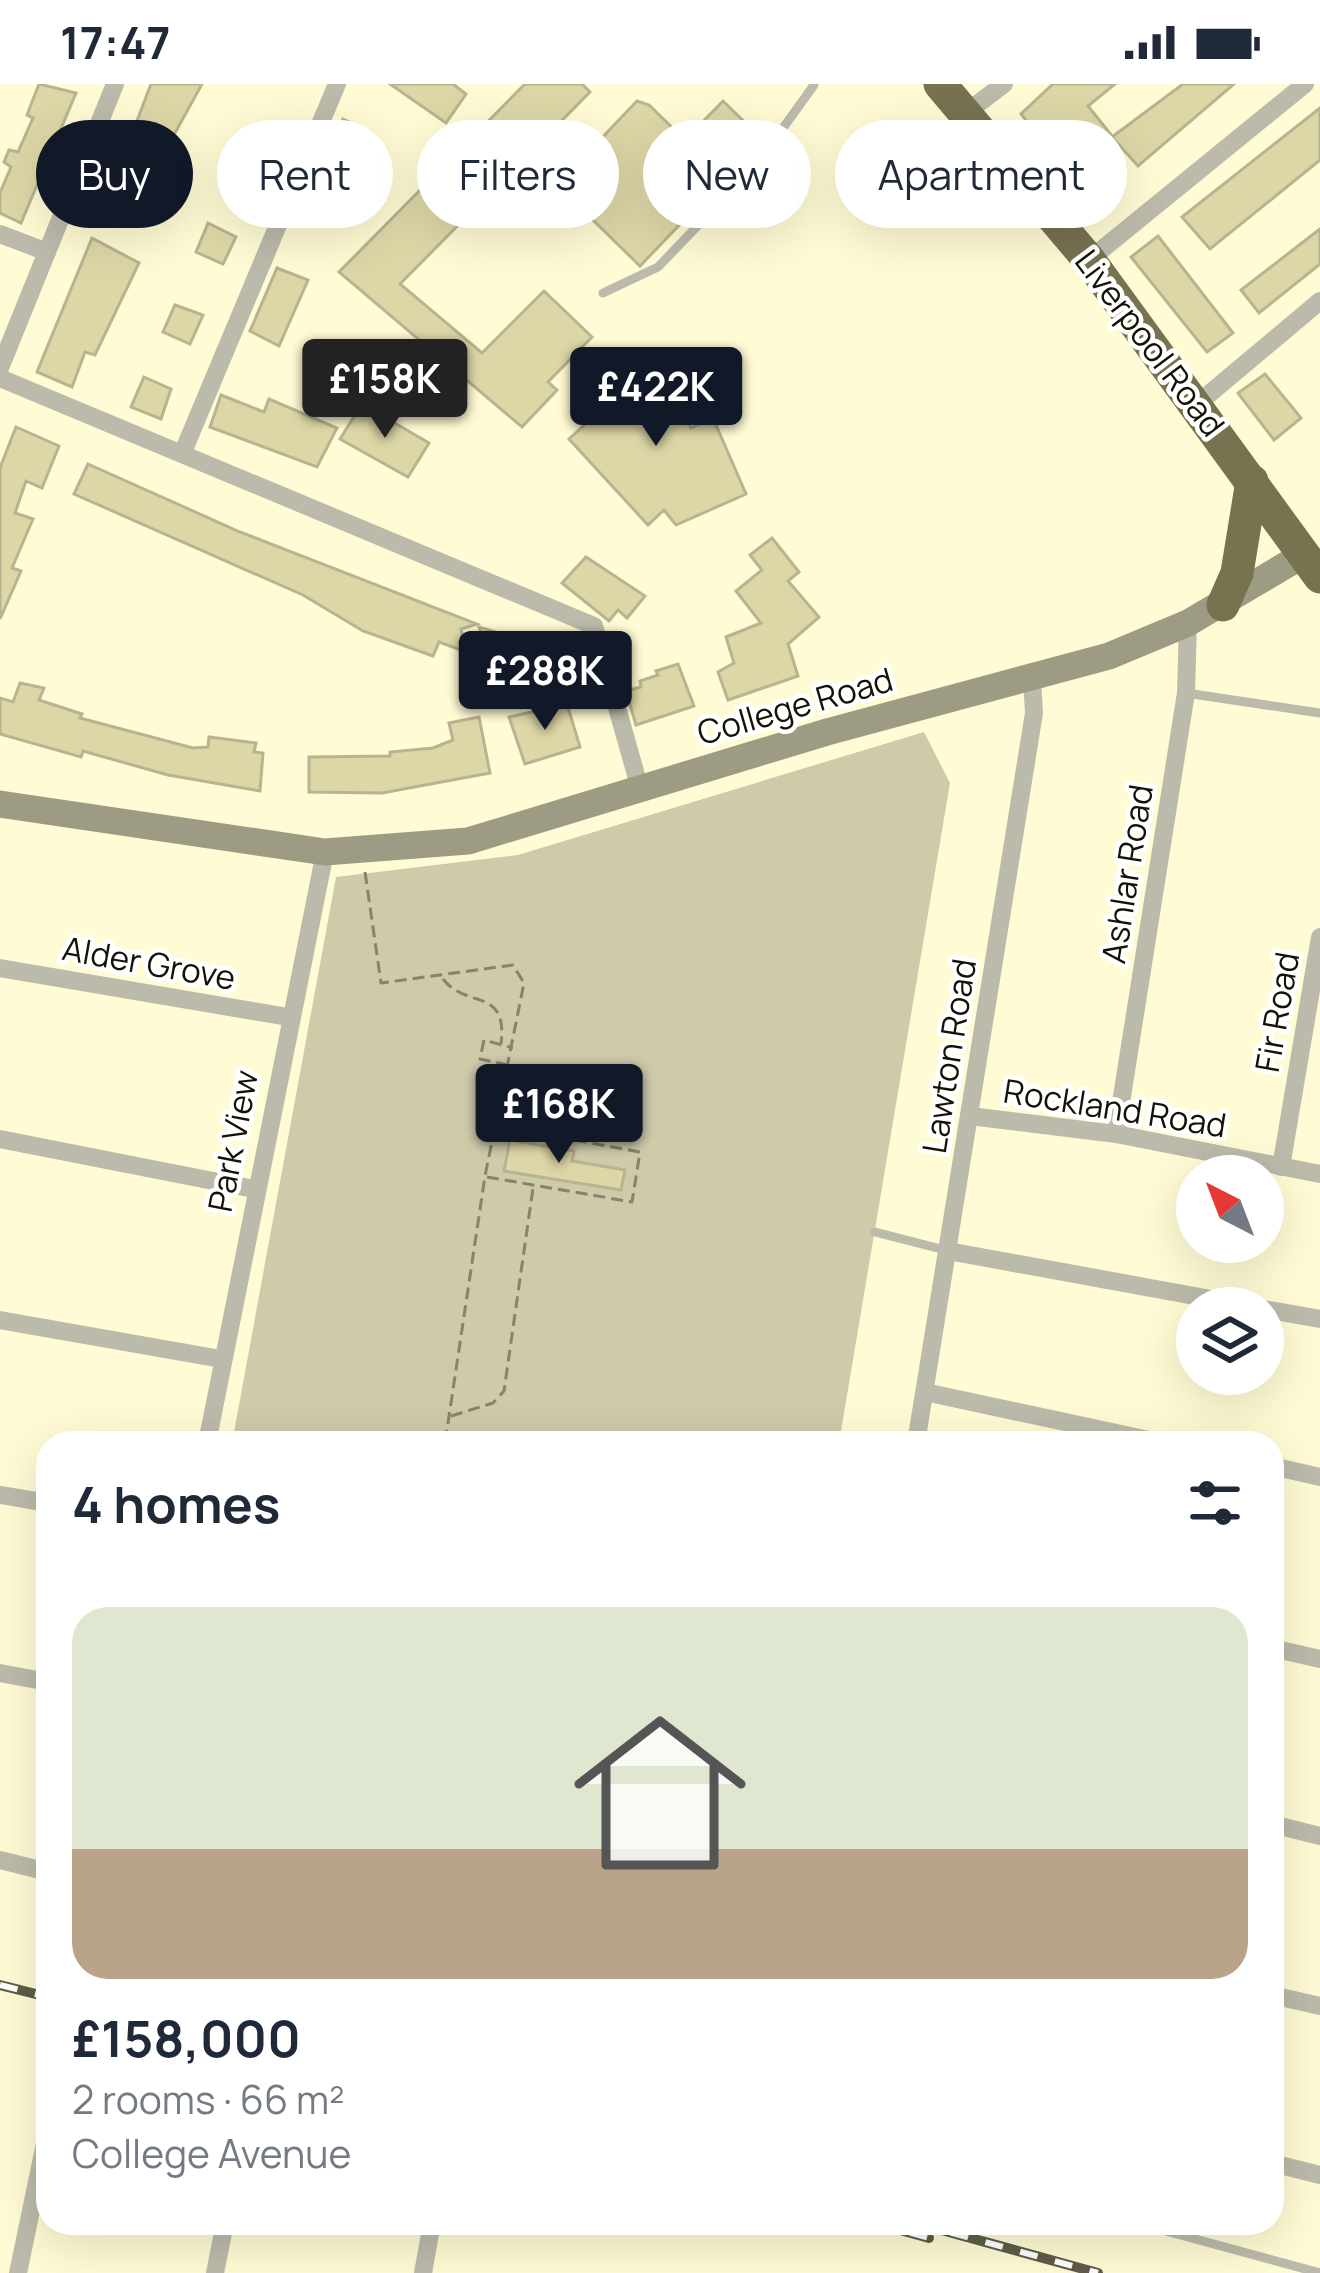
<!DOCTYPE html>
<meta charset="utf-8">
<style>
body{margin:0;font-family:Manrope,sans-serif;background:#f2f2f3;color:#1f2937;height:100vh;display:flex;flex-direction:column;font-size:45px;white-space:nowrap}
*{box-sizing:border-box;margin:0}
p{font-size:39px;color:#747a83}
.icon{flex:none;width:66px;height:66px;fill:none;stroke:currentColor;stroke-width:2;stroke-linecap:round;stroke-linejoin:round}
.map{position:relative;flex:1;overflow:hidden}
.sheet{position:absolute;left:36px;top:1347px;width:1248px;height:804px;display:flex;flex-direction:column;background:#fff;border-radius:36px;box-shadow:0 12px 48px #0002}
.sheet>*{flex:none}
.guide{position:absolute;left:36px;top:36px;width:1248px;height:108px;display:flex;gap:24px}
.needle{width:78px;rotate:318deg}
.buttons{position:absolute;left:1176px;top:1071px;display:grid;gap:24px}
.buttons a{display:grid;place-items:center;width:108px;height:108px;border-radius:50%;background:#fff;box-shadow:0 12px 48px #0002;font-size:60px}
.price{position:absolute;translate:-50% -102px;padding:0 27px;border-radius:12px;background:#111827;color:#fff;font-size:39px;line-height:78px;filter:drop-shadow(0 3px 6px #0008)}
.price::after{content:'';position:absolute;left:50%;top:72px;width:36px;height:27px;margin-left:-18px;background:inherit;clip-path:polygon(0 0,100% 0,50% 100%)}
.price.selected{background:#222;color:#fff}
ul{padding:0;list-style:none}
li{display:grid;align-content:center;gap:24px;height:636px;padding:0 36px}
li span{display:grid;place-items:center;height:372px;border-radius:36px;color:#555}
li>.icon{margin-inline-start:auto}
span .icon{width:216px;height:216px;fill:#fffc;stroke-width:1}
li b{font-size:51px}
h2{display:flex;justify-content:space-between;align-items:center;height:144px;padding:0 36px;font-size:51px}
.tag{padding:0 42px;border-radius:54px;background:#fff;box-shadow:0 12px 48px #0002;font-size:42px;line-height:108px}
.tag.selected{background:#111827;color:#fff}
.status{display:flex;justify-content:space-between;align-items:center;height:84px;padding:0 60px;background:#fff;direction:ltr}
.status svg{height:33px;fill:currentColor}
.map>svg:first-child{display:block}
</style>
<div class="status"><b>17:47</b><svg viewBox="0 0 49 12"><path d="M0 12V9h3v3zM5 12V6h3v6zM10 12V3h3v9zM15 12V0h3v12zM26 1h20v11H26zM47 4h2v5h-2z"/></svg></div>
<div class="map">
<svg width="1320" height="2189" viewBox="0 0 1320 2189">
<rect width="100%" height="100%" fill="#fffbd4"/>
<polygon fill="#cecbab" points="924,648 950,699 839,1359 232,1359 336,793 518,771"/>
<g fill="#ddd7a7" stroke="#b8b490" stroke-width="3">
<polygon points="39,0 76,9 21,139 0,129 0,109 11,83 4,78 9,66 18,68 33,34 27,31"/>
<polygon points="151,0 202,0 159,78 171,84 155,114 145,109 143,114 113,100"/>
<polygon points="390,0 453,0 466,10 446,39"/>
<polygon points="525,0 582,0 590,8 400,200 482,269 544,207 592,253 548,298 557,306 522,343 339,188"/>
<polygon points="1053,0 1115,0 1088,22 1112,52 1094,67 1118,98 1090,118 1021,30"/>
<polygon points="1183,0 1234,0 1138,82 1112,53"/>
<polygon points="637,17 649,21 685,56 723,17 762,55 640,182 557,101"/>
<polygon points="1320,24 1320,76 1210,165 1182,133"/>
<polygon points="343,35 372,49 360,77 330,65"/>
<polygon points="237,67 268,80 256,109 224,95"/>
<polygon points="318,92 348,106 336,133 306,121"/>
<polygon points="208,139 236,153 223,180 196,168"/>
<polygon points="1320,145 1320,180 1259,229 1241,206"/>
<polygon points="1158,152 1233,249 1207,268 1131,173"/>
<polygon points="92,154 139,179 95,271 85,268 72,303 37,288"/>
<polygon points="277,184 308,196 279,262 250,247"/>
<polygon points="175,221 203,231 190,260 163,248"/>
<polygon points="622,276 640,295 664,284 691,344 713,334 746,410 676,441 664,426 648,441 569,355 593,333 584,324"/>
<polygon points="1265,290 1301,334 1274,356 1238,309"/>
<polygon points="144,293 171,305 161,335 131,323"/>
<polygon points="221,311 264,328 269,315 337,344 317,383 210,343"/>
<polygon points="362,320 429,359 408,393 340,355"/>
<polygon points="16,343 59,362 42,404 26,397 15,429 33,435 12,484 21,487 0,535 0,384"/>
<polygon points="88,380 240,448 477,540 461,545 466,568 439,558 433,572 363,547 303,511 74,410"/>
<polygon points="772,454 799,488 788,497 819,533 788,560 798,592 728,616 718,588 734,579 726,553 761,539 736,507 762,486 750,471"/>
<polygon points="586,473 645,512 627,534 618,526 609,537 562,499"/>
<polygon points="479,543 526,557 516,583 490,578"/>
<polygon points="678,580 694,622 636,641 626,607 641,603 640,597 658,591 656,587"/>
<polygon points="20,599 44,604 39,616 82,630 80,634 193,664 208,663 209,653 256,659 254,668 263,669 260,707 168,691 83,667 81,673 0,650 0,614 13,618"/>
<polygon points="567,620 580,663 525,680 509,633"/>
<polygon points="479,633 490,689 382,709 309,708 309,673 390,672 390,668 433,664 453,656 449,639"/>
<polygon points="510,1056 574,1067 572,1077 625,1086 621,1106 504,1087"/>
</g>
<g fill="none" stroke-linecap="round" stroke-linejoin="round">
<g stroke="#87846a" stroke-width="3" stroke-dasharray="12 6" stroke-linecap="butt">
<polyline points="365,788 381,899 513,881 524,899 485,1092 445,1359"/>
<path d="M443 895C467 926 508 902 501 960"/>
<polyline points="508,981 480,975 484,956 513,964"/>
<polyline points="487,1093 632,1118 640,1068 498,1042"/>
<polyline points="451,1332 493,1319 504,1307 533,1104"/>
</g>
<g stroke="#bcbaaa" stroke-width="9">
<polyline points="603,209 658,183 757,80 814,1"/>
<polyline points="1186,609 1320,629"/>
<polyline points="875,1148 945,1166"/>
<polyline points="1088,2139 1140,2140 1320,2189"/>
</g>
<g stroke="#bcbaaa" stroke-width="18">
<polyline points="967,28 1004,0"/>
<polyline points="0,150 47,168"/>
<polyline points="1089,176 1305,0"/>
<polyline points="0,284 115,0"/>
<polyline points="0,294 594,542 640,705"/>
<polyline points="1196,321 1320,217"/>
<polyline points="183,368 337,0"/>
<polyline points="0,884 288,933"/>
<polyline points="970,1032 1116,1050 1320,1090"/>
<polyline points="1116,1050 1186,609 1188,539"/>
<polyline points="0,1055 254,1105"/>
<polyline points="1281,1083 1320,853"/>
<polyline points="948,1167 1260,1224"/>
<polyline points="1263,1225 1320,1235"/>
<polyline points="0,1236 221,1275"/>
<polyline points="925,1308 1163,1359"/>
<polyline points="207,1359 325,768"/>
<polyline points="916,1359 1034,629 1032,595"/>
<polyline points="1272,1382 1320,1393"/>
<polyline points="0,1411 48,1419"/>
<polyline points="1272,1564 1320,1575"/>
<polyline points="0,1589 48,1598"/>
<polyline points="1272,1740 1320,1752"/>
<polyline points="0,1776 48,1788"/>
<polyline points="1272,1911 1320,1922"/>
<polyline points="1272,2079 1320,2091"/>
<polyline points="18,2189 48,2045"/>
<polyline points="215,2189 225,2139"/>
<polyline points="423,2189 432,2139"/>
</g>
<polyline stroke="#9e9b84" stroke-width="27" points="0,720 325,768 468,757 827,648 1109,572 1188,539 1303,471"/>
<g stroke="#777250" stroke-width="33">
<polyline points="940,0 1089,176 1320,493"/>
<polyline points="1223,521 1237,489 1252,397"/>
</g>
<g stroke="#5f5d47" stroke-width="10">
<g id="rail">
<polyline points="0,1901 48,1913"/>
<polyline points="875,2139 929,2154"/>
<polyline points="916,2139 1098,2189"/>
</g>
</g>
<use href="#rail" stroke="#fff" stroke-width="6" stroke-dasharray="18" stroke-linecap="butt"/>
</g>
<g text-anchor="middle" stroke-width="9" stroke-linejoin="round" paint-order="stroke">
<g font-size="33" fill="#141205" stroke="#fff">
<text transform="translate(1150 259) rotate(53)" y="12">Liverpool Road</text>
<text transform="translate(795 622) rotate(-16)" y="12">College Road</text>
<text transform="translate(1127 790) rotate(-81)" y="12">Ashlar Road</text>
<text transform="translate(149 879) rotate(10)" y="12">Alder Grove</text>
<text transform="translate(1277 928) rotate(-80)" y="12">Fir Road</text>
<text transform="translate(949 972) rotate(-81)" y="12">Lawton Road</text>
<text transform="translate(1115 1024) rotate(9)" y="12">Rockland Road</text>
<text transform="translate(233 1057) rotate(-79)" y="12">Park View</text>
</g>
</g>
</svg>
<div class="buttons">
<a><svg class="needle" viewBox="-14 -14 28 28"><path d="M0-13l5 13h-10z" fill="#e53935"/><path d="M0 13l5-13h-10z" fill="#747a83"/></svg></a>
<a><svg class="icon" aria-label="layers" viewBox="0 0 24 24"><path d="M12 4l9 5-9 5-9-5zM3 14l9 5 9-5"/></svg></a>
</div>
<b class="price selected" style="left:385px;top:357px">£158K</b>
<b class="price" style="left:656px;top:365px">£422K</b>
<b class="price" style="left:545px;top:649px">£288K</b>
<b class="price" style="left:559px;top:1082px">£168K</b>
<div class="guide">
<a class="tag selected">Buy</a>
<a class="tag">Rent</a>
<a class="tag">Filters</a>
<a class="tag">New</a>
<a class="tag">Apartment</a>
</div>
<section class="sheet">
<h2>4 homes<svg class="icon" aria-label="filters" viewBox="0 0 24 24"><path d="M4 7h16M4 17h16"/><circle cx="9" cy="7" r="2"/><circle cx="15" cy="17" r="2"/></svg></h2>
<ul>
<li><span style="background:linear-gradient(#dfe7d0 65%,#b9a48a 0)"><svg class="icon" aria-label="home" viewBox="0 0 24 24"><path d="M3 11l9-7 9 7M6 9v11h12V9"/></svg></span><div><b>£158,000</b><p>2 rooms · 66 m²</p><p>College Avenue</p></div></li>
</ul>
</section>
</div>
